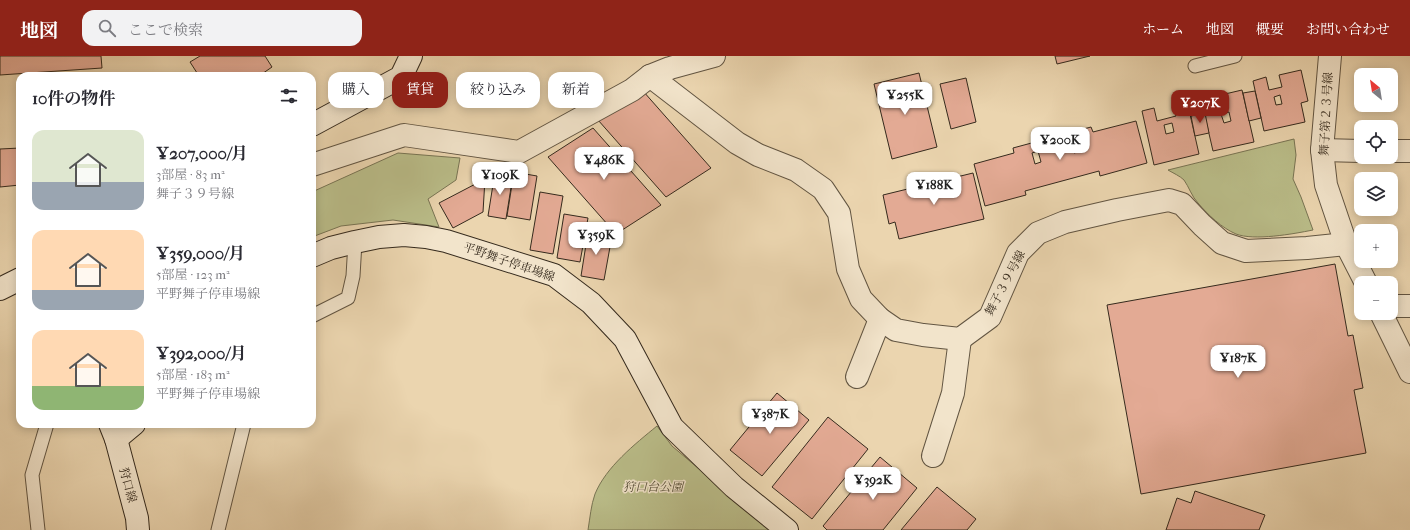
<!DOCTYPE html>
<html lang="ja">
<meta charset="utf-8">
<style>
body{margin:0;font-family:"IM FELL French Canon","Noto Serif JP",serif;background:#f2f2f3;color:#2b2b33;height:100vh;display:flex;flex-direction:column;font-size:15px;white-space:nowrap}
*{box-sizing:border-box;margin:0}
p{font-size:13px;color:#7c7c81}
.icon{flex:none;width:22px;height:22px;fill:none;stroke:currentColor;stroke-width:2;stroke-linecap:round;stroke-linejoin:round}
.map{position:relative;flex:1;overflow:hidden}
.sheet{position:absolute;left:16px;top:16px;width:300px;height:356px;display:flex;flex-direction:column;background:#fff;border-radius:12px;box-shadow:0 2px 10px #0003}
.sheet>*{flex:none}
.hud{position:absolute;left:328px;top:16px;width:380px;height:36px;display:flex;gap:8px}
.needle{width:26px;rotate:330deg}
.fabs{position:absolute;left:1354px;top:12px;display:grid;gap:8px}
.fabs a{display:grid;place-items:center;width:44px;height:44px;border-radius:8px;background:#fff;box-shadow:0 2px 10px #0003;font-size:20px}
.price{position:absolute;translate:-50% -34px;padding:0 9px;border-radius:8px;background:#fff;color:#222;font-size:13px;line-height:26px;filter:drop-shadow(0 1px 2px #0008)}
.price::after{content:'';position:absolute;left:50%;top:24px;width:12px;height:9px;margin-left:-6px;background:inherit;clip-path:polygon(0 0,100% 0,50% 100%)}
.price.active{background:#8f2418;color:#fff}
ul{padding:0;list-style:none}
li{display:flex;align-items:center;gap:12px;height:100px;padding:0 16px}
li span{display:grid;place-items:center;flex:none;width:112px;height:80px;border-radius:12px;color:#555}
li>.icon{margin-inline-start:auto}
span .icon{width:48px;height:48px;fill:#fffc;stroke-width:1}
li b{font-size:17px}
h2{display:flex;justify-content:space-between;align-items:center;height:48px;padding:0 16px;font-size:17px}
.pill{padding:0 14px;border-radius:12px;background:#fff;box-shadow:0 2px 10px #0003;font-size:14px;line-height:36px}
.pill.active{background:#8f2418;color:#fff}
header{display:flex;align-items:center;gap:24px;box-sizing:border-box;height:56px;padding:0 20px;background:#8f2418;color:#fff}
header strong{font-size:19px}
nav{display:flex;gap:22px;margin-inline-start:auto;font-size:14px}
.search{width:280px;height:36px;background:#f2f2f3;display:flex;align-items:center;gap:10px;box-sizing:border-box;padding:0 14px;border-radius:12px;color:#7c7c81;font-size:15px}
.map>svg:first-child{display:block}
</style>
<header>
<strong>地図</strong>
<div class="search"><svg class="icon" aria-label="search" viewBox="0 0 24 24"><circle cx="10" cy="10" r="6"/><path d="M15 15l6 6"/></svg>ここで検索</div>
<nav><a>ホーム</a><a>地図</a><a>概要</a><a>お問い合わせ</a></nav>
</header>
<div class="map">
<svg width="1410" height="474" viewBox="0 0 1410 474">
<rect width="100%" height="100%" fill="#ebd5af"/>
<filter id="stains"><feTurbulence type="fractalNoise" baseFrequency=".005" numOctaves="4"/><feColorMatrix values="0 0 0 0 .2 0 0 0 0 .09 0 0 0 0 .02 0 0 0 .5 -.17"/></filter>
<radialGradient id="worn" r=".72"><stop offset=".6" stop-color="#630" stop-opacity="0"/><stop offset="1" stop-color="#630" stop-opacity=".3"/></radialGradient>
<g fill="#babd89" stroke="#787453">
<path d="M1294 83 1296 99 1293 123 1301 141 1313 174C1293 178 1254 185 1236 178 1222 172 1208 159 1198 147 1192 141 1189 131 1184 124 1180 120 1173 117 1168 114Z"/>
<polygon points="398,97 460,102 456,124 428,143 439,171 393,164 341,170 312,181 312,136"/>
<path d="M657 370 672 390 771 474H588C590 462 591 449 595 438 606 411 635 388 657 370Z"/>
</g>
<g fill="#e3aa94" stroke="#352a1d" fill-rule="evenodd">
<polygon points="0,0 101,0 102,12 0,19"/>
<polygon points="200,0 265,0 272,11 259,20 199,20 190,6"/>
<polygon points="1055,0 1090,0 1057,8"/>
<path d="M1301 14 1308 45 1301 47 1305 66 1264 75 1253 25 1266 21 1269 34 1282 31 1279 19ZM1280 39 1282 48 1276 49 1274 41Z"/>
<polygon points="919,17 937,91 892,103 874,28"/>
<polygon points="966,22 976,66 951,73 940,28"/>
<path d="M1242 34 1254 86 1213 95 1201 43 1214 40 1216 51 1228 48 1225 38ZM1229 56 1231 65 1224 67 1221 58Z"/>
<polygon points="643,35 711,112 666,141 598,64"/>
<polygon points="1255,35 1261,62 1249,65 1243,37"/>
<path d="M1187 45 1199 98 1154 109 1142 55 1154 52 1157 65 1176 60 1173 48ZM1172 67 1174 76 1166 78 1164 69Z"/>
<polygon points="1205,57 1209,77 1195,80 1191,60"/>
<path d="M1136 65 1147 107 1100 120 1099 115 1025 135 1026 139 985 150 974 108 1014 97 1013 92 1091 71 1093 76ZM1078 83 1081 95 1074 97 1071 85ZM1038 95 1041 106 1035 108 1032 97Z"/>
<polygon points="593,72 661,149 616,178 548,101"/>
<polygon points="20,92 20,129 0,131 0,93"/>
<polygon points="495,116 513,119 506,163 488,160"/>
<polygon points="514,116 537,120 530,164 507,160"/>
<polygon points="973,117 984,163 899,183 895,166 889,168 883,139"/>
<polygon points="485,123 483,156 453,172 439,147"/>
<polygon points="540,136 563,140 553,198 530,194"/>
<polygon points="564,158 588,162 580,206 557,202"/>
<polygon points="588,176 612,180 604,224 581,220"/>
<polygon points="1335,208 1348,280 1353,279 1363,332 1354,334 1366,397 1141,438 1107,249"/>
<polygon points="777,337 809,364 762,420 730,394"/>
<polygon points="828,361 868,393 812,463 772,431"/>
<polygon points="880,401 917,432 883,474 827,474 823,470"/>
<polygon points="937,431 976,463 967,474 901,474"/>
<polygon points="1195,435 1265,459 1259,474 1166,474 1177,442 1191,447"/>
</g>
<g fill="none" stroke-linecap="round" stroke-linejoin="round">
<g stroke="#625542" stroke-width="15">
<g id="lane">
<polyline points="1195,10 1235,0"/>
<polyline points="312,260 348,242 353,220 355,186"/>
<polyline points="38,474 32,419 47,368"/>
<polyline points="218,474 244,368"/>
</g>
</g>
<g stroke="#625542" stroke-width="24">
<g id="street">
<polyline points="1330,0 1322,94 1326,129 1346,188 1366,227"/>
<polyline points="650,20 737,87 758,99 796,114 823,133 839,157 848,213 861,243 880,263 896,274 923,279 960,283 990,261 1018,197 1038,177 1065,166 1117,154 1169,144 1182,148 1202,169 1222,187 1246,195 1307,192 1346,188"/>
<polyline points="1322,94 1361,95"/>
<polyline points="1391,95 1410,95"/>
<polyline points="312,109 404,79 519,96 632,34 650,20 670,12 714,0"/>
<polyline points="1391,250 1410,250"/>
<polyline points="1381,257 1410,316"/>
<polyline points="857,321 880,263"/>
<polyline points="933,400 953,337 960,283"/>
</g>
</g>
<g stroke="#352a1d" stroke-width="24">
<g id="secondary">
<polyline points="312,69 401,21 411,0"/>
<polyline points="312,200 331,192 355,186 379,181 404,179 426,181 446,185 554,219 591,247 625,283 672,371 734,431 787,474"/>
<polyline points="0,233 20,223"/>
<polyline points="110,368 116,383 137,462 138,474"/>
<polyline points="116,383 134,368"/>
</g>
</g>
<use href="#lane" stroke="#f2e4cb" stroke-width="13"/>
<use href="#street" stroke="#f2e4cb" stroke-width="22"/>
<use href="#secondary" stroke="#f2e4cb" stroke-width="22"/>
</g>
<g text-anchor="middle" stroke-width="3" stroke-linejoin="round" paint-order="stroke">
<g font-size="12" fill="#352a1d" stroke="#f2e4cb">
<text transform="translate(1326 58) rotate(-87)" y="4">舞子第２３号線</text>
<text transform="translate(509 206) rotate(19)" y="4">平野舞子停車場線</text>
<text transform="translate(1005 227) rotate(-62)" y="4">舞子３９号線</text>
<text transform="translate(128 429) rotate(75)" y="4">狩口線</text>
</g>
<g font-size="12" font-style="italic" fill="#564f38" stroke="#f2e4cb">
<text x="653" y="435">狩口台公園</text>
</g>
</g>
<rect width="100%" height="100%" filter="url(#stains)"/>
<rect width="100%" height="100%" fill="url(#worn)"/>
</svg>
<div class="fabs">
<a><svg class="needle" viewBox="-14 -14 28 28"><path d="M0-13l5 13h-10z" fill="#e53935"/><path d="M0 13l5-13h-10z" fill="#7c7c81"/></svg></a>
<a><svg class="icon" aria-label="locate" viewBox="0 0 24 24"><circle cx="12" cy="12" r="6"/><path d="M12 2v4M12 18v4M2 12h4M18 12h4"/></svg></a>
<a><svg class="icon" aria-label="layers" viewBox="0 0 24 24"><path d="M12 4l9 5-9 5-9-5zM3 14l9 5 9-5"/></svg></a>
<a>+</a>
<a>−</a>
</div>
<b class="price" style="left:905px;top:60px">¥255K</b>
<b class="price active" style="left:1200px;top:68px">¥207K</b>
<b class="price" style="left:1060px;top:105px">¥200K</b>
<b class="price" style="left:604px;top:125px">¥486K</b>
<b class="price" style="left:500px;top:140px">¥109K</b>
<b class="price" style="left:934px;top:150px">¥188K</b>
<b class="price" style="left:596px;top:200px">¥359K</b>
<b class="price" style="left:1238px;top:323px">¥187K</b>
<b class="price" style="left:770px;top:379px">¥387K</b>
<b class="price" style="left:873px;top:445px">¥392K</b>
<div class="hud">
<a class="pill">購入</a>
<a class="pill active">賃貸</a>
<a class="pill">絞り込み</a>
<a class="pill">新着</a>
</div>
<section class="sheet">
<h2>10件の物件<svg class="icon" aria-label="filters" viewBox="0 0 24 24"><path d="M4 7h16M4 17h16"/><circle cx="9" cy="7" r="2"/><circle cx="15" cy="17" r="2"/></svg></h2>
<ul>
<li><span style="background:linear-gradient(#dfe7d0 65%,#9aa5b1 0)"><svg class="icon" aria-label="home" viewBox="0 0 24 24"><path d="M3 11l9-7 9 7M6 9v11h12V9"/></svg></span><div><b>¥207,000/月</b><p>3部屋 · 83 m²</p><p>舞子３９号線</p></div></li>
<li><span style="background:linear-gradient(#ffd9b3 75%,#9aa5b1 0)"><svg class="icon" aria-label="home" viewBox="0 0 24 24"><path d="M3 11l9-7 9 7M6 9v11h12V9"/></svg></span><div><b>¥359,000/月</b><p>5部屋 · 123 m²</p><p>平野舞子停車場線</p></div></li>
<li><span style="background:linear-gradient(#ffd9b3 70%,#8fb573 0)"><svg class="icon" aria-label="home" viewBox="0 0 24 24"><path d="M3 11l9-7 9 7M6 9v11h12V9"/></svg></span><div><b>¥392,000/月</b><p>5部屋 · 183 m²</p><p>平野舞子停車場線</p></div></li>
</ul>
</section>
</div>
